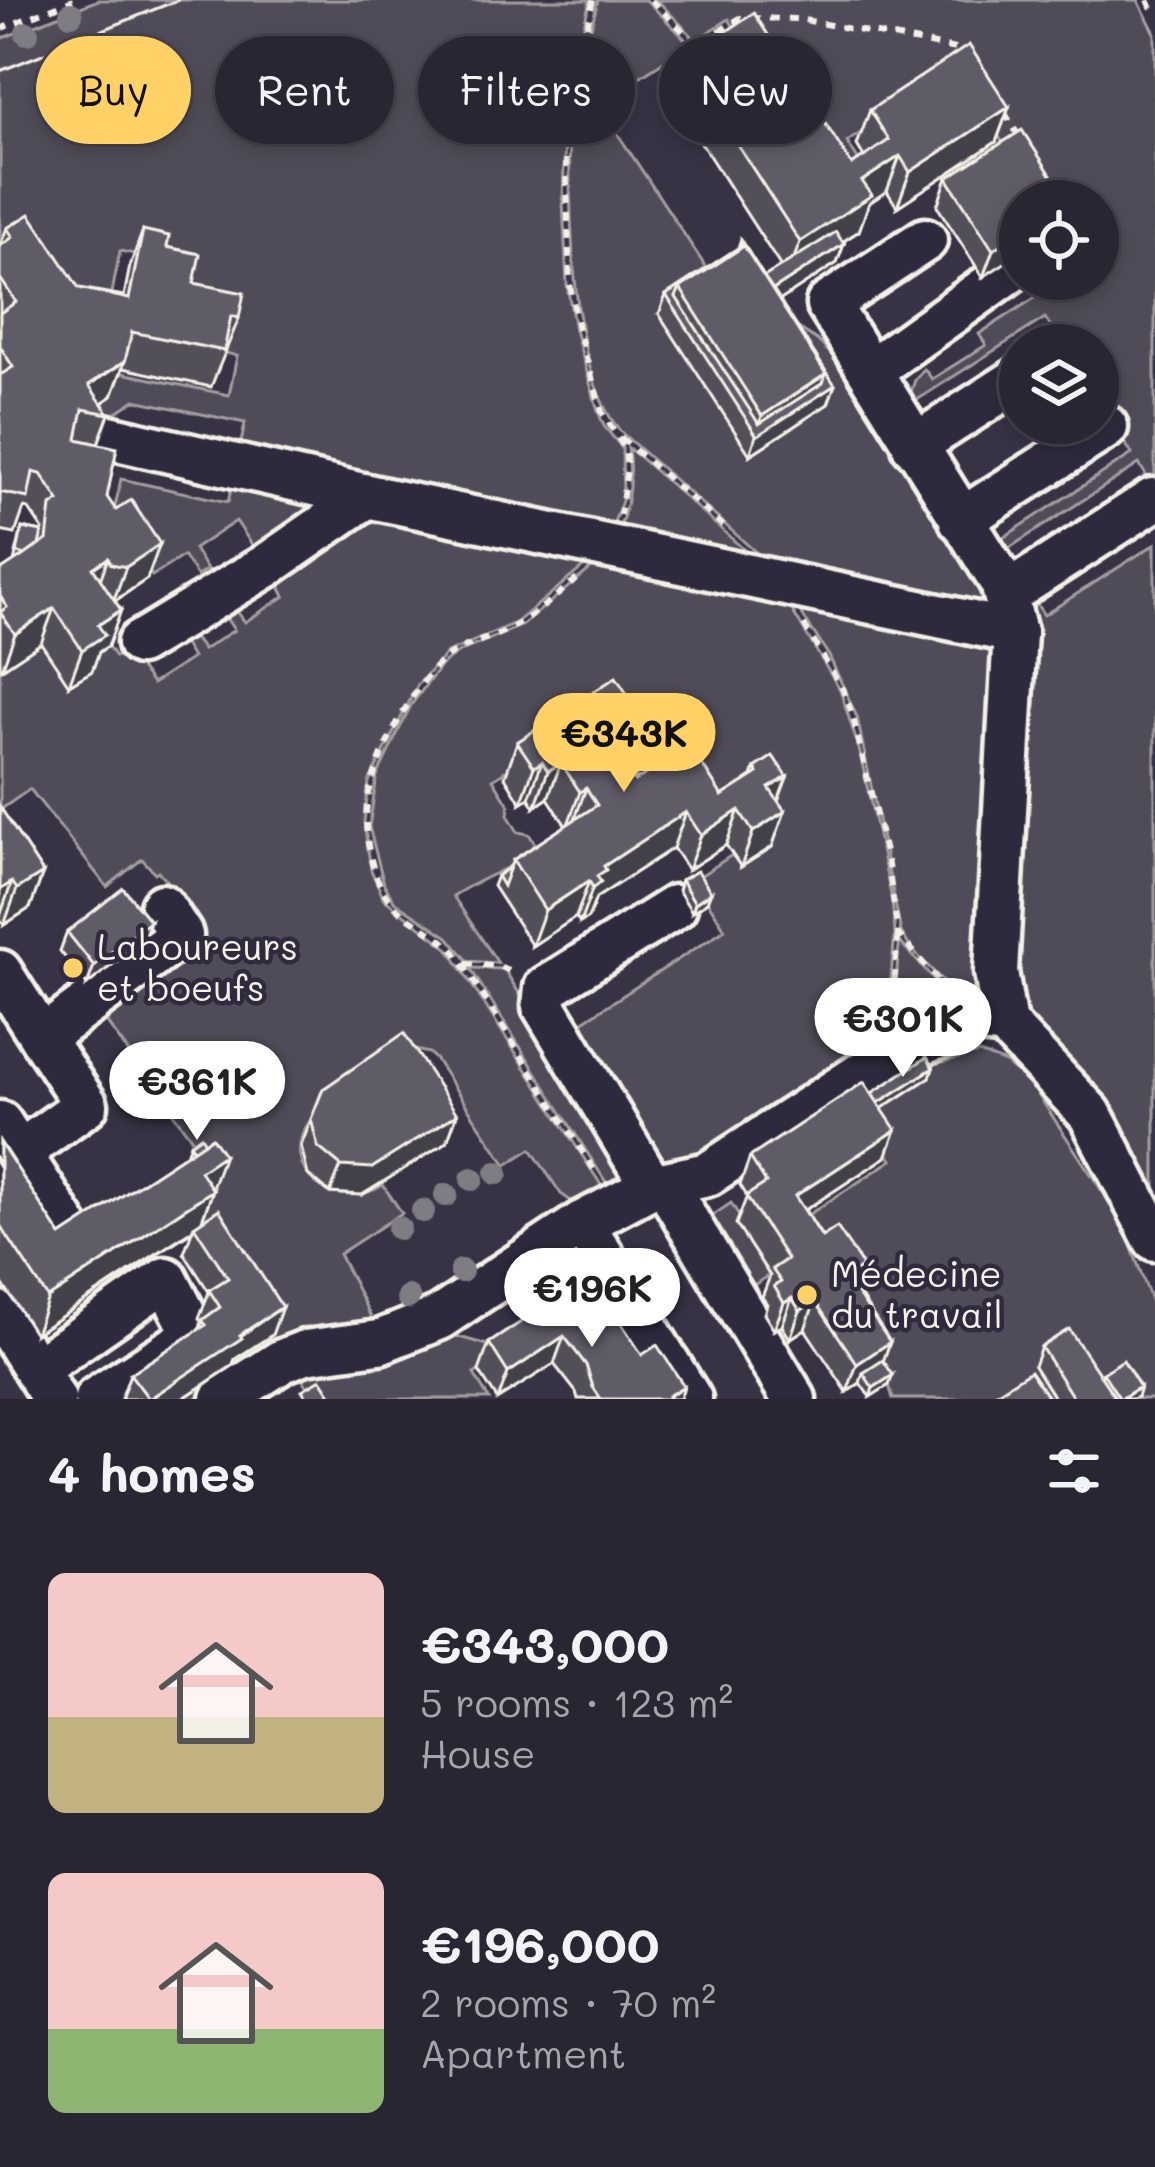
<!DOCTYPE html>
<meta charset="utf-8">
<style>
body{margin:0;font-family:Mali,sans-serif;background:#312e3b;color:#f1f3f6;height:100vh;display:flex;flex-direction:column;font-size:45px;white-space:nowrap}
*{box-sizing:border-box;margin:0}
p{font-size:39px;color:#a5a5ac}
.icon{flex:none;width:66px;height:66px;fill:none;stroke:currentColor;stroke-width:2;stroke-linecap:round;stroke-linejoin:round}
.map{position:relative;height:1399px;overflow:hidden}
.details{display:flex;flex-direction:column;background:#292633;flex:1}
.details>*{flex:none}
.guide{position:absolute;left:36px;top:36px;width:1083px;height:108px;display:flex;gap:24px}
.controls{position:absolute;left:999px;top:180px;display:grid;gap:24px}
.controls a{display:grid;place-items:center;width:120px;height:120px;border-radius:50%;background:#292633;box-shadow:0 6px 18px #0003,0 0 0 3px #45434e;font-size:60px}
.price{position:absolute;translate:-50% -102px;padding:0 27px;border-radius:42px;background:#fff;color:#222;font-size:39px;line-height:78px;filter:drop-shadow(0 3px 6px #0008)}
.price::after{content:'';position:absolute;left:50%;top:72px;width:36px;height:27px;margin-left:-18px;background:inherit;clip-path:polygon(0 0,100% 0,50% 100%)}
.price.on{background:#ffd166;color:#111}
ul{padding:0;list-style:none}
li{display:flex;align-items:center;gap:36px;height:300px;padding:0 48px}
li span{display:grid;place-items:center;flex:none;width:336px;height:240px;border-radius:18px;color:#555}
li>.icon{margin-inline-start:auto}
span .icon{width:144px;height:144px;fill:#fffc;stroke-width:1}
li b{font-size:51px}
h2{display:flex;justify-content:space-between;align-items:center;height:144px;padding:0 48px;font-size:51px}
.pill{padding:0 42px;border-radius:54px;background:#292633;box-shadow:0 6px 18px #0003,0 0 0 3px #45434e;font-size:42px;line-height:108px}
.pill.on{background:#ffd166;color:#111}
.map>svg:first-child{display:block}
</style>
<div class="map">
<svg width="1155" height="1399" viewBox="0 0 1155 1399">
<rect width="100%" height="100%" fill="#373244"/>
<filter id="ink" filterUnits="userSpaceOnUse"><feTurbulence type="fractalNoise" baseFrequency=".00833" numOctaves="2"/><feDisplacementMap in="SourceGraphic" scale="24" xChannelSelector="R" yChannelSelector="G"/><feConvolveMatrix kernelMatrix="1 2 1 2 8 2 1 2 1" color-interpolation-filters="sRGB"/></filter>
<g filter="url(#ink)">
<g fill="#504b59" stroke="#a29ea0" stroke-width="3">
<polygon points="98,0 590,0 566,99 563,201 567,285 575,330 598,411 604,426 622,448 623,498 609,536 239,453 245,423 135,400 85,433 117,372 229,395 237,356 226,353 164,260 120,251 111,298 39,283 0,260 0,39"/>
<path d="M598 0H646L690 44 598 104 713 278 659 313 786 320 817 340 844 367 987 589 988 607 776 570 623 434C568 377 571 208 569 131L570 111Z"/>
<polygon points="657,0 1138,0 1155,33 1155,489 1139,464 1003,552 995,543 1132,454 1098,400 1098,345 1063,345 1045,318 906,407 915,380 924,369 932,379 986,345 979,334 1064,279 1098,279 1098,201 1064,201 1005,146 956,72 847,142 867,174 835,195 729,19 696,40"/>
<path d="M628 448 637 455 765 568 616 536C629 508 632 479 628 448Z"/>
<polygon points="234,477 329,499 257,552 236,521 194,549 207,570 197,576 183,556 152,576 113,516 121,479 228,502"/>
<path d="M369 513 599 554 517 622 447 653 418 684 369 782 364 822 371 870 384 899 448 948 605 1191 575 1204 561 1194 531 1149 506 1165 436 1060 429 1053 410 1049C386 1066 326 1099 310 1121 275 1169 335 1216 383 1185L402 1213 339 1254 372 1319 352 1332 265 1352 194 1399H182L231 1367 187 1207 211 1165 107 1023 119 996 178 948 199 920 158 871 155 873 142 859 107 887 30 789 0 810V667L41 643 85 661 108 646 115 657 123 652 132 666 137 664 152 684 192 658 179 636 188 630 203 650 234 630 220 609 230 602 245 622 285 596 272 575Z"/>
<polygon points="1155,544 1155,1202 1027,1016 1013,983 1025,599 1031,596 1044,615"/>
<path d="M606 556 781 592 840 690 859 749 892 900 895 933 885 1041 709 1153 670 1161 657 1156 564 1004 568 1002 582 1022 725 929 694 880 732 855 741 867 771 847 742 803 667 769 650 777 635 755 640 751 609 704 493 779 509 805 508 815 518 832 529 834 539 850C510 869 482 877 453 896L498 963 468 961 448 937 395 902 384 884 369 827 377 776 411 705 441 665 459 652 521 626Z"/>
<polygon points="788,593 987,642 996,665 975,985 967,1005 911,949 901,932 857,717 829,656"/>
<polygon points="900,942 962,1011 893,1039 898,953"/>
<polygon points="470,968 504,969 624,1161 622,1176 609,1187"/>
<polygon points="979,1053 1006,1063 1033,1087 1122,1221 1155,1311 1155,1399 1138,1399 1119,1370 1099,1382 1034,1366 1054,1399 893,1399 889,1385 840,1309 861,1295 851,1279 791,1226 892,1160 859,1109 875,1113 929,1078 923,1067"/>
<polygon points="731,1203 742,1220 737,1225 769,1275 751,1287 703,1222"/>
<polygon points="571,1255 582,1260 645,1355 549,1325 559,1265"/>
<polygon points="445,1333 509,1351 474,1374 489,1399 315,1399 296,1370"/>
</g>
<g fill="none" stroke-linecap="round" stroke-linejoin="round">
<g stroke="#f4f1e8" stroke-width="51">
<g id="minor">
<polyline points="925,240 828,304 1002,583 1015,632 996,972 1005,1024"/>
<polyline points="870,371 1020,264"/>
<polyline points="100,435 367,496 1015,632"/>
<polyline points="914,446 1020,378"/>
<polyline points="961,520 1106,427"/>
<polyline points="1007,594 1153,500"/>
<polyline points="139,643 266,566 367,496"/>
<polyline points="0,972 42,1038"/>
<polyline points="0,1123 69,1230"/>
<polyline points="19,1153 86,1105 42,1038 181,935 162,906"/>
<polyline points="679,1183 676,1202 794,1399"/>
<polyline points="652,1186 544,1006 546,988 675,907"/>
<polyline points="582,1223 690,1399"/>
<polyline points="0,1314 54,1399"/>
<polyline points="36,1369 166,1279 195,1335 96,1399"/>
<polyline points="223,1399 282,1361 305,1352 379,1342 439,1318 582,1223 652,1186 708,1174 889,1056 980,1021 1005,1024 1090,1114 1155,1239"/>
</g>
</g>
<g stroke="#f4f1e8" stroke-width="6" stroke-dasharray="9 9" stroke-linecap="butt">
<polyline points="593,0 565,126 570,284 578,329 602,412 625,449 627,469 620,515"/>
<polyline points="651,0 697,45 740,18 799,19 966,51"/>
<polyline points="1148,0 1155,15"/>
<polyline points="0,29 73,0"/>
<polyline points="1005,113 1020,138"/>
<polyline points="621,438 729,531"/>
<path d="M577 579C558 594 539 612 518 624 495 639 465 642 444 659 413 684 372 764 367 804 363 834 371 877 390 901 407 922 436 931 455 952L598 1176"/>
<polyline points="804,625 843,690 852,713 888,865 898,934 950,994"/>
<polyline points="465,964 499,966 516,974"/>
<polyline points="892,1016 898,934"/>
</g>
<use href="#minor" stroke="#2f2a3d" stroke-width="42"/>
<polyline stroke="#f4f1e8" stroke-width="3" points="0,71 178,0"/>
</g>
<g fill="#807b83">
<circle cx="71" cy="14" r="12"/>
<circle cx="27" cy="33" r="12"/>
<circle cx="497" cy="1173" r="12"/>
<circle cx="472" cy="1179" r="12"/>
<circle cx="446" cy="1195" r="12"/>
<circle cx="423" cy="1211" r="12"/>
<circle cx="399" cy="1228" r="12"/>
<circle cx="461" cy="1271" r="12"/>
<circle cx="408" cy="1297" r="12"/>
</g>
<g fill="#524f59" stroke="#f4f1e8" stroke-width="3">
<polygon points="683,60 852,165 864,157 857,145 870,110 1009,107 996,142 897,207 887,191 869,203 859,231 842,242 844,244 837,263 780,300 828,404 750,455 659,314 666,295 738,248 741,240 764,277 781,267 670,95"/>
<polygon points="947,178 1068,201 983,277 937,206"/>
<polygon points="7,228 79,288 124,296 130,266 143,230 167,247 194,283 239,318 211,387 123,368 112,396 102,403 109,414 98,444 107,497 147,579 115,601 121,610 108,646 99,652 92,671 69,685 41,643 2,669 0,667 0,571 14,562 22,528 42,532 43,530 29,509 24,508 15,534 0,531 0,246"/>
<polygon points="629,714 624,734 634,780 681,769 722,796 752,777 755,768 787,777 778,801 785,811 772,847 741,867 726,845 688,870 673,848 596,898 588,918 580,923 576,917 532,946 493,886 497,876 510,867 513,860 566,826 548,798 535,807 529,798 521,803 505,777 517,742"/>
<polygon points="0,807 43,873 30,908 4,925 0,919"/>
<polygon points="681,880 707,902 692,912 678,890"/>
<polygon points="150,921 143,940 87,985 60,951 67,932"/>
<polygon points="933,1068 930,1077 882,1108 886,1157 805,1210 890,1342 883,1360 889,1385 870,1397 860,1383 847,1392 805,1329 790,1339 782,1326 774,1330 764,1314 767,1304 762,1297 770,1276 736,1224 747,1196 740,1185 750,1157 872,1093"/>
<polygon points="323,1089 457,1114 447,1142 362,1195 330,1193 308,1175 301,1146"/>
<polygon points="0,1142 61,1236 186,1154 190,1144 213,1190 202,1220 272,1335 235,1359 232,1366 182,1399 121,1399 130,1374 199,1330 202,1322 199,1318 209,1292 184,1253 192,1231 35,1334 0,1280"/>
<polygon points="568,1312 642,1355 680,1399 578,1399 576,1392 554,1364 497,1399 479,1371 489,1343"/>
<polygon points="1041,1347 1101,1377 1103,1373 1140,1387 1137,1397 1133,1399 1055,1399 1034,1366"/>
</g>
<g fill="#424048" stroke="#f4f1e8" stroke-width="3">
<polygon points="1009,107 996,142 897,207 910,172"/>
<polygon points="900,156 887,191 869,203 859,231 787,277 800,242 862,181"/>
<polygon points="1020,232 1020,253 983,277 993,250"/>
<polygon points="844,244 837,263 773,305 773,290"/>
<polygon points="125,361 112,396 91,410 89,385"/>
<polygon points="826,374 835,385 828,404 750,455 762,416"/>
<polygon points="160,544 147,579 113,602 126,567"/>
<polygon points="108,558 95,594 93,568"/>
<polygon points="54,608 41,643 2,669 15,634"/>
<polygon points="121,610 108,646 99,652 92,671 69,685 82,650 98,625"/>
<polygon points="633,703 627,719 630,717 618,752 605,761 625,708"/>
<polygon points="641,761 629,797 628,770"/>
<polygon points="542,762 529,798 521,803 534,767"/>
<polygon points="561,763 548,798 535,807 548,771"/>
<polygon points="787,777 774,812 769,788"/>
<polygon points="586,788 573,824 567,827 580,792"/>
<polygon points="739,810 726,845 688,870 701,835"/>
<polygon points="785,811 772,847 741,867 753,832"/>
<polygon points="686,812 673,848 596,898 588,918 580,923 597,876 604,866"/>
<polygon points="43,873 30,908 4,925 17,889"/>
<polygon points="589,881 576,917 532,946 545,910"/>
<polygon points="12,882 0,916 0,890"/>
<polygon points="711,892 707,902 692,912 695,903"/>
<polygon points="150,921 143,940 87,985 94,966"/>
<polygon points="933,1068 930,1077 875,1113 878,1103"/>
<polygon points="457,1114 447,1142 362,1195 330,1193 341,1166"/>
<polygon points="896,1130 886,1157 785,1223 795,1196"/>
<polygon points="224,1155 211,1190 187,1207 203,1163"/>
<polygon points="213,1190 200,1225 194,1226 192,1230 35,1334 48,1298"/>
<polygon points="863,1266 853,1293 846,1277"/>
<polygon points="792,1298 782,1326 774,1330 784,1303"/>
<polygon points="815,1301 805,1329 790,1339 800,1311"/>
<polygon points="282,1307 272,1335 235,1359 232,1366 182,1399 150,1399"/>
<polygon points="564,1336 554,1364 498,1399 508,1373"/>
<polygon points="890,1342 880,1370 863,1373 860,1383 847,1392 857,1364"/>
<polygon points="893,1375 889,1385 870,1397 873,1388"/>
<polygon points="684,1386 680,1399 667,1399 668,1396"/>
<polygon points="1140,1387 1137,1397 1133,1399 1122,1399"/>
</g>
<g fill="#5f5c67" stroke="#f4f1e8" stroke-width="3" fill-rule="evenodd">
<polygon points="754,13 852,165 889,140 870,110 969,45 1009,107 910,172 900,156 862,181 872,195 800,242 683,60"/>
<polygon points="1022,130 1068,201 1020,201 1020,232 993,250 947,178"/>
<polygon points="30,214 79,288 129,299 143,230 169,236 167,247 200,254 194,283 244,293 239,318 231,316 224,351 132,332 125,361 89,385 109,414 83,409 77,439 117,448 107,497 116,510 131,500 160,544 126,567 111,564 108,558 93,568 121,610 98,625 105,635 82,650 54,608 15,634 0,612 7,607 0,596 0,571 47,540 51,506 59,501 41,474 33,472 28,498 0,492 0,375 13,367 0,346 0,313 16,302 0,278 0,246 13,237 7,228"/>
<path d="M836 232 844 244 773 290 835 385 757 436 666 295 741 246V240L764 277ZM744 246 826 374 823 383 759 424 676 297 680 288Z"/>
<polygon points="744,246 826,374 762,416 680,288"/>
<polygon points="22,528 42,532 39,545 25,555 17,553"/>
<polygon points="616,677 633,703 625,708 630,717 618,725 641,761 628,770 635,781 673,756 681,769 698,758 722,796 758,773 755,768 773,756 787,777 769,788 785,811 753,832 739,810 701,835 686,812 604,866 606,870 597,876 601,882 593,888 589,881 545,910 513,860 597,805 586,788 580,792 561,763 548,771 542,762 534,767 517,742"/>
<polygon points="0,807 43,873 17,889 12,882 0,890"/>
<polygon points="510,867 503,886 497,876"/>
<polygon points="697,871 711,892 695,903 681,880"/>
<polygon points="123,888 150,921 94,966 67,932"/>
<polygon points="404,1033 457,1114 372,1168 341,1166 318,1147 311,1119 323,1089"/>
<polygon points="927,1057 933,1068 878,1103 872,1093"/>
<polygon points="864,1082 896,1130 795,1196 822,1237 837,1227 863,1266 846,1277 890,1342 857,1364 815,1301 800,1311 792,1298 784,1303 774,1286 781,1282 772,1269 787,1259 746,1196 766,1183 750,1157"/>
<polygon points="201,1136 205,1142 193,1150 190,1144"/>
<polygon points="212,1137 224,1155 200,1171 213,1190 48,1298 0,1225 0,1142 61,1236"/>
<polygon points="219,1209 282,1307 240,1335 242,1338 149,1399 130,1374 206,1325 202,1320 220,1307 209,1290 228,1278 194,1226"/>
<polygon points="601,1292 642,1355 657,1345 684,1386 668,1396 670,1399 601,1399 593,1387 586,1365 564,1336 508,1373 489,1343 559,1297 568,1312"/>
<polygon points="1069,1329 1116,1399 1074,1399 1041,1347"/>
<polygon points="883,1360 893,1375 873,1388 863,1373"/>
<polygon points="1123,1360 1140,1387 1120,1399 1103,1373"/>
<polygon points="1030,1371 1047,1396 1043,1399 987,1399"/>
<polygon points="321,1379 334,1399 308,1399 302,1390"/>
</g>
</g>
<g fill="#ffd166" stroke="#2f2a3d" stroke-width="4.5">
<circle cx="73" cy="968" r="12"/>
<circle cx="807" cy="1295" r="12"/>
</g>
<g text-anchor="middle" stroke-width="9" stroke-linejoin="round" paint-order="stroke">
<g font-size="36" fill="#f4f1e8" stroke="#2f2a3d" text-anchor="start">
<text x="97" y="960">Laboureurs<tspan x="97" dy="41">et boeufs</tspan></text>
<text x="831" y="1287">Médecine<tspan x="831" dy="41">du travail</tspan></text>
</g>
</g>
</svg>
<div class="controls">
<a><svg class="icon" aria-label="locate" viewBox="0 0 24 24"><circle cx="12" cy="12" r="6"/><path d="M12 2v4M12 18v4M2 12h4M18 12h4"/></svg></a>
<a><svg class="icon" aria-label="layers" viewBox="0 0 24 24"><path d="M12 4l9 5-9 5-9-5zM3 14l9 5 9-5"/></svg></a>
</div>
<b class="price on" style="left:624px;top:795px">€343K</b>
<b class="price" style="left:903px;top:1080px">€301K</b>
<b class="price" style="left:197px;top:1143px">€361K</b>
<b class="price" style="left:592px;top:1350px">€196K</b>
<div class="guide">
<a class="pill on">Buy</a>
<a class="pill">Rent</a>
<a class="pill">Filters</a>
<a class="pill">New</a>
</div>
</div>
<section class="details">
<h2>4 homes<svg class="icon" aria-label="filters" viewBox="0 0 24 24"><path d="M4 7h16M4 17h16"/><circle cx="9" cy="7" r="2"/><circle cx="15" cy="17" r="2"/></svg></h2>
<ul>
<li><span style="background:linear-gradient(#f6c9c9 60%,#c2b280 0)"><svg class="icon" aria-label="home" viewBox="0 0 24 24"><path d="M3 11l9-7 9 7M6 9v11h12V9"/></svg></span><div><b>€343,000</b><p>5 rooms · 123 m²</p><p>House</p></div></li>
<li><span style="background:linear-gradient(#f6c9c9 65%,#8fb573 0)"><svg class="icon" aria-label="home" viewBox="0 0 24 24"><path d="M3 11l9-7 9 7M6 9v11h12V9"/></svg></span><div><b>€196,000</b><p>2 rooms · 70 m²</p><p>Apartment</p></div></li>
</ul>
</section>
